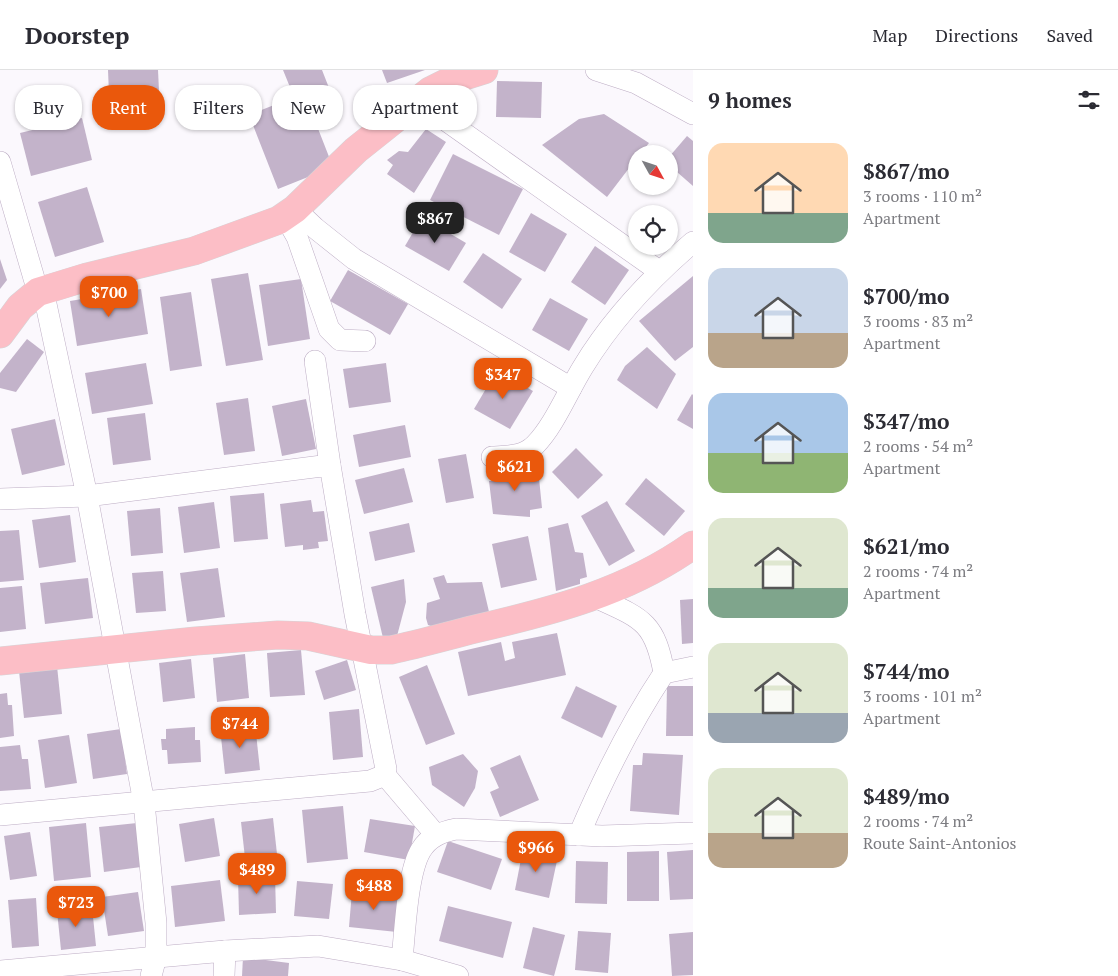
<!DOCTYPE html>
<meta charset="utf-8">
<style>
body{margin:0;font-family:"PT Serif",serif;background:#f7f7f7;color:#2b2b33;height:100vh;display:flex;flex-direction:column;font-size:19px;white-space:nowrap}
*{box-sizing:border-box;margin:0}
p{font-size:16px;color:#7c7c81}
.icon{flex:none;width:28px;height:28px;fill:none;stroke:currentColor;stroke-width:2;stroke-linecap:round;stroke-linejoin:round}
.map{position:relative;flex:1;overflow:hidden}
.panel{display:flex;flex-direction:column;background:#fff;width:425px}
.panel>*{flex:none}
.guide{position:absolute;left:15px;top:15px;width:475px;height:45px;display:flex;gap:10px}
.needle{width:32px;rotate:130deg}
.tools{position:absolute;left:628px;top:75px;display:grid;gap:10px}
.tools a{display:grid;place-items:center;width:50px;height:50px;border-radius:50%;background:#fff;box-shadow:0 1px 4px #0004;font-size:25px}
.price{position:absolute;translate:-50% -42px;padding:0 11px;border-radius:10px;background:#ea580c;color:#fff;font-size:16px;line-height:32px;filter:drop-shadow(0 1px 2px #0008)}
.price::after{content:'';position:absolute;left:50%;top:30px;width:15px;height:11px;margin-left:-8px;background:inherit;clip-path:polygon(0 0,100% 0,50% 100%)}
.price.selected{background:#222;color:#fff}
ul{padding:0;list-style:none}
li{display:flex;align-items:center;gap:15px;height:125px;padding:0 15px}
li span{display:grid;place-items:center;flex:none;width:140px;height:100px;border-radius:15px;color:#555}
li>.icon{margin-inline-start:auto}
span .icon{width:60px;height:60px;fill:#fffc;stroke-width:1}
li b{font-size:21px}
h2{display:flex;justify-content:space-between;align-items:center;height:60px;padding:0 15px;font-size:21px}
.chip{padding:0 18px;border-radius:20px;background:#fff;box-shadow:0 1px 4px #0004;font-size:18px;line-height:45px}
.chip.selected{background:#ea580c;color:#fff}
header{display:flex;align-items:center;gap:30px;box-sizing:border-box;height:70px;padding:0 25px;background:#fff;border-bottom:1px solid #e1e1e2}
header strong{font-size:24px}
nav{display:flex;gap:28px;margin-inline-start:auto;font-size:18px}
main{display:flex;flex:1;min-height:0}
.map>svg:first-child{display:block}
</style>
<header>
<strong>Doorstep</strong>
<nav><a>Map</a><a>Directions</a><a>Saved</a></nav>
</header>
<main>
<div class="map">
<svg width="693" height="906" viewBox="0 0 693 906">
<rect width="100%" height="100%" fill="#fbf8fd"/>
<g fill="#c3b3ca">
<polygon points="108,0 158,0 159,21 109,24"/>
<polygon points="283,0 322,0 340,46 317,56 333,97 278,119 249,45 294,27"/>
<polygon points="382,0 425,0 387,13"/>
<polygon points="497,11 542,12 541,48 496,47"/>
<polygon points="604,44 649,73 640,84 636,84 636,89 607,127 542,75 579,49"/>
<polygon points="82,48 92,90 31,106 20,63"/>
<polygon points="426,59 446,72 414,123 387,104 393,95 387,90 399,81 408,82"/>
<polygon points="687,66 693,71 693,116 669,95 669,87"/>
<polygon points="453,84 523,119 499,165 430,130"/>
<polygon points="87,117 104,172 55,187 38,132"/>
<polygon points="531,143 567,164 545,202 509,182"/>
<polygon points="422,147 466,173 449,201 405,176"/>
<polygon points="595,176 629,200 605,235 571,212"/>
<polygon points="483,183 522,209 502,239 463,212"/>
<polygon points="0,189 7,210 0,219"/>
<polygon points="348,200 408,234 390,265 330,231"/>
<polygon points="248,203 263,290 226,296 211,209"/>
<polygon points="693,206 693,277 675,291 639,251"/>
<polygon points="301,209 310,269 268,276 259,215"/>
<polygon points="141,219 148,264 77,276 70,231"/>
<polygon points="191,222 202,296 170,301 160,227"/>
<polygon points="550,228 588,249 569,281 532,260"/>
<polygon points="27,269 44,282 16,322 0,318 0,303"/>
<polygon points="647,277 676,304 657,339 617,310 625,296"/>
<polygon points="146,293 153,334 92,344 85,303"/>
<polygon points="386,293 391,332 349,338 343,299"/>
<polygon points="497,300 533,321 510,359 474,339"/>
<polygon points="692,324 693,325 693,359 677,350"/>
<polygon points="248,328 255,381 224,385 216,333"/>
<polygon points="306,329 316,379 282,386 272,336"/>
<polygon points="145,343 151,390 113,395 107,348"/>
<polygon points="55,349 65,395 22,405 11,359"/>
<polygon points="405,355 411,387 359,397 353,365"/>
<polygon points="576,378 603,405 578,429 552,402"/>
<polygon points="466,384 474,428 446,433 438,389"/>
<polygon points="404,398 413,432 364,444 355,410"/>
<polygon points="524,398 524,401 534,401 534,405 539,408 542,438 530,440 530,447 493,444 489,411 495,411 494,399"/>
<polygon points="646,408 685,441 664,466 625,434"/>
<polygon points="264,423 268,469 234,472 230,426"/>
<polygon points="311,430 313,442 324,441 328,471 318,472 319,478 303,480 303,475 285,477 280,434"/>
<polygon points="607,431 635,481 609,496 581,446"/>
<polygon points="214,432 220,478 184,483 178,437"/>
<polygon points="160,438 163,483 131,486 127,441"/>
<polygon points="70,445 76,492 39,498 32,450"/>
<polygon points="409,453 415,482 375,491 369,462"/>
<polygon points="568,453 575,482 583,483 587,507 580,509 580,514 556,521 548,458"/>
<polygon points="19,460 24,510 0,512 0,461"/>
<polygon points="528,466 537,510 501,518 492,474"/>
<polygon points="218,498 225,547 187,552 180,503"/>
<polygon points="163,501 166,541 136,543 132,503"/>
<polygon points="444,505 447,513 482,512 490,546 434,557 428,555 426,548 427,533 440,529 433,508"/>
<polygon points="88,508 93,548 45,554 40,513"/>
<polygon points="404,509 406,532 397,566 383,568 371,517"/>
<polygon points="22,516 26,559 0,562 0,518"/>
<polygon points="693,529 693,573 682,574 680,530"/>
<polygon points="557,563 566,605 468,626 458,582 501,572 505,591 515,588 512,572"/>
<polygon points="301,580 305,625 270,627 267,583"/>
<polygon points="245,584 249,628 217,632 213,588"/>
<polygon points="191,589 195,628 163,632 159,593"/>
<polygon points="347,590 356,620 324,630 315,601"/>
<polygon points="427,595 455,664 426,675 399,607"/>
<polygon points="57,596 62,644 24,648 19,601"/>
<polygon points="576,616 617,636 602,668 561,648"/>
<polygon points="667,616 693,616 693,666 666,666"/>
<polygon points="7,623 8,635 12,635 14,666 0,668 0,624"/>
<polygon points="359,639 363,687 333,690 329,642"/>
<polygon points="255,654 260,700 225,704 220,658"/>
<polygon points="195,657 195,670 200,670 201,692 168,694 167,680 162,680 161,669 166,669 166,659"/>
<polygon points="121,659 127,704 93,709 87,664"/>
<polygon points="69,665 77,713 45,718 38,670"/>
<polygon points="20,675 22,689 28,689 31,719 0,721 0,677"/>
<polygon points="643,683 683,685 679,745 630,741 633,695 642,695"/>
<polygon points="463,684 478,701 475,718 464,737 432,715 429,697"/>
<polygon points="520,685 539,730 500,747 490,722 499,718 490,698"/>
<polygon points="343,736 348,789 307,793 302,740"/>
<polygon points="214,748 220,786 185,792 179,754"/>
<polygon points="273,748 278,793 246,797 241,752"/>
<polygon points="370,749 415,756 409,790 364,782"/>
<polygon points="86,753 91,807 54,811 49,757"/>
<polygon points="137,753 141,797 104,802 99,757"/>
<polygon points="30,762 37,806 10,810 4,766"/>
<polygon points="448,771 502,789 491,820 437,802"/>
<polygon points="523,779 558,786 549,828 515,820"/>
<polygon points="693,780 693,829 670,830 667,782"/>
<polygon points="659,781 659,831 627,831 627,782"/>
<polygon points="576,791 608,792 607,834 575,833"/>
<polygon points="275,805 276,843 239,845 238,807"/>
<polygon points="220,810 225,851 175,857 171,816"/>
<polygon points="297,811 333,814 329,849 294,846"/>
<polygon points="352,821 400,826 397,862 349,857"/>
<polygon points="138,822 144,861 108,866 102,827"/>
<polygon points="36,828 39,876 12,878 8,830"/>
<polygon points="448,836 512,852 503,888 439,871"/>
<polygon points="92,837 96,876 61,880 57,841"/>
<polygon points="533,857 565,865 554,906 523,898"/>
<polygon points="578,861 611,863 608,903 575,900"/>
<polygon points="693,862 693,905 672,906 669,864"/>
<polygon points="243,887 289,893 288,906 242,906"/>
</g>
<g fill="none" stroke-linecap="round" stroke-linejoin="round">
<g stroke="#bdadc4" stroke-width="22">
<g id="minor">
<polyline points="596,0 636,13 693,44"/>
<polyline points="417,30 659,201"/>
<polyline points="0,92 38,222"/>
<polyline points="295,139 315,158 354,189 571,318"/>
<polyline points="285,146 297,167 329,259 340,270 365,271"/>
<polyline points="43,220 87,426 144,733 156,853 156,887 151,906"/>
<polyline points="315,291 330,395"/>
<path d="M492 387C508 386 523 387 535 375 554 356 568 321 583 297 612 249 651 208 693 172"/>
<polyline points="0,429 87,426 330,395 355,544 386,699 385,705 370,711 0,745"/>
<path d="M595 527C641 548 655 551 664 603"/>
<polyline points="385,705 436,765"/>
<path d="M579 765C603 709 630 654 664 603L693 597"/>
<polyline points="225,881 318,876 402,890 458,906"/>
<path d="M402 890C405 862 407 803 421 780 429 767 441 762 456 759L602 766 693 763"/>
<polyline points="0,901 225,881 224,906"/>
</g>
</g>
<g stroke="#d6d5d7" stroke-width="29">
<g id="major">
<polyline points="0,264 20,237 38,222 87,207 194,181 279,150 295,139 356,80 430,21 452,10 484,0"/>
<path d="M0 591 196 571 278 565 308 566 371 580H391C419 574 447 566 475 559 553 541 627 522 693 475"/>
</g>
</g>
<use href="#minor" stroke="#fff" stroke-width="21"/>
<use href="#major" stroke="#fcbec6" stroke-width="28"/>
</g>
</svg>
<div class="tools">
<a><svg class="needle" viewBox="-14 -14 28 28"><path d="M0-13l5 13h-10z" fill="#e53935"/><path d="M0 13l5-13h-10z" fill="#7c7c81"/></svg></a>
<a><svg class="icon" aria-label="locate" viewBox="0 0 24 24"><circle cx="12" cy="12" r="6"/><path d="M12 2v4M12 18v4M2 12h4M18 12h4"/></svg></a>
</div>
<b class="price selected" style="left:435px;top:174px">$867</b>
<b class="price" style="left:109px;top:248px">$700</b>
<b class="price" style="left:503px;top:330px">$347</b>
<b class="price" style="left:515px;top:422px">$621</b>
<b class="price" style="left:240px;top:679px">$744</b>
<b class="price" style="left:536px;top:803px">$966</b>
<b class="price" style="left:257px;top:825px">$489</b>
<b class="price" style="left:374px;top:841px">$488</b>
<b class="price" style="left:76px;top:858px">$723</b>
<div class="guide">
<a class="chip">Buy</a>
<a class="chip selected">Rent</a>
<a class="chip">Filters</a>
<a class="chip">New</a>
<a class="chip">Apartment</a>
</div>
</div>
<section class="panel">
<h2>9 homes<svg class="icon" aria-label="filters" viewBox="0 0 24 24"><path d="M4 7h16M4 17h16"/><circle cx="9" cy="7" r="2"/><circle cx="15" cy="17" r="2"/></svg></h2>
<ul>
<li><span style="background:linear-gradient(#ffd9b3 70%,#7fa58c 0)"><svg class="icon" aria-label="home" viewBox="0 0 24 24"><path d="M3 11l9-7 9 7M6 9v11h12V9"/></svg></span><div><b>$867/mo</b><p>3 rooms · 110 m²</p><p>Apartment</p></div></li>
<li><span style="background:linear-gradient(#c9d6e8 65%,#b9a48a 0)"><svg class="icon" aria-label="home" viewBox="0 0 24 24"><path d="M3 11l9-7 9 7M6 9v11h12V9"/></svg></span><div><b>$700/mo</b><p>3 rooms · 83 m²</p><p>Apartment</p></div></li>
<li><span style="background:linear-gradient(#a9c7e8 60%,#8fb573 0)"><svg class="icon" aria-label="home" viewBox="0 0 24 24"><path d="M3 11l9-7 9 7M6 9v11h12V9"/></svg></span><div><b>$347/mo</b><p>2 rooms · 54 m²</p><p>Apartment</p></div></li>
<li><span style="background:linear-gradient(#dfe7d0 70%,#7fa58c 0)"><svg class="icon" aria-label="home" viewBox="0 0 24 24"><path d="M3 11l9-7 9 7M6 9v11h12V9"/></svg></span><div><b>$621/mo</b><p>2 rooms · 74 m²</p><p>Apartment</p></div></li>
<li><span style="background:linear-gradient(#dfe7d0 70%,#9aa5b1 0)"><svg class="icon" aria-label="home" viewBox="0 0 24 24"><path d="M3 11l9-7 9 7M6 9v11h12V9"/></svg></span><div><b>$744/mo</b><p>3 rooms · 101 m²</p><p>Apartment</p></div></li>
<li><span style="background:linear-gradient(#dfe7d0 65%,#b9a48a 0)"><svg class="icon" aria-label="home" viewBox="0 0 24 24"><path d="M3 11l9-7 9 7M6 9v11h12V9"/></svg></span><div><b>$489/mo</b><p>2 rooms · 74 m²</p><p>Route Saint-Antonios</p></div></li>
</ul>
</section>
</main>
